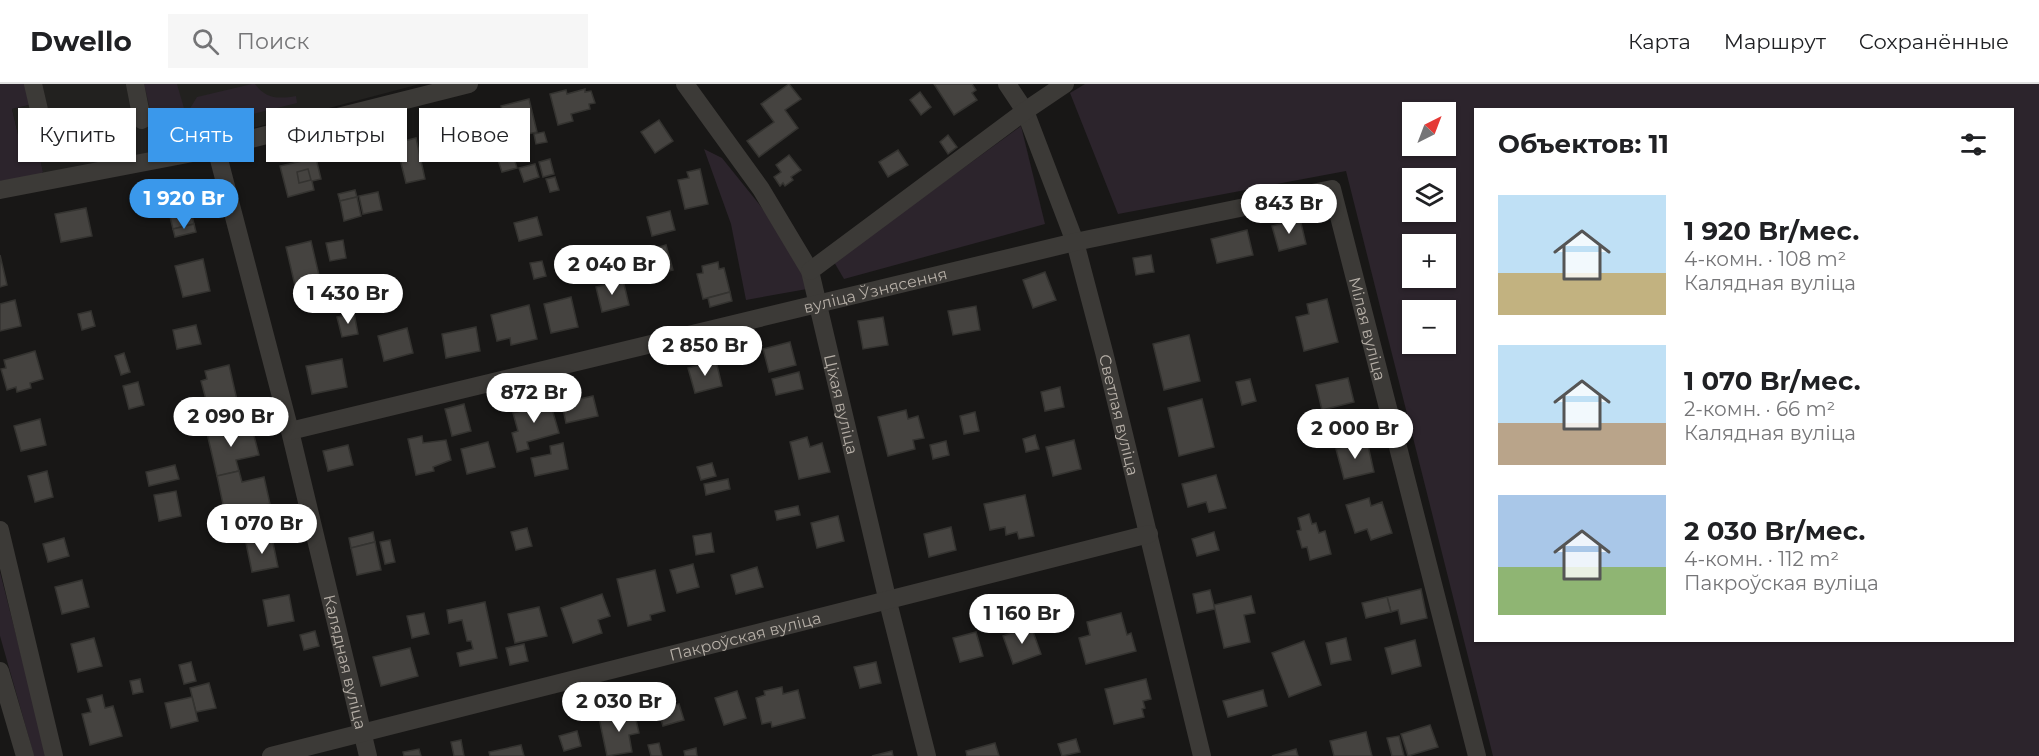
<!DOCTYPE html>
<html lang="ru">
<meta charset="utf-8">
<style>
body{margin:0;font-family:Montserrat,sans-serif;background:#f6f6f6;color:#202124;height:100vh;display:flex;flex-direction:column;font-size:22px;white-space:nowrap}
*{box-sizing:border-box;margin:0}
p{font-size:20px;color:#757577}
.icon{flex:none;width:33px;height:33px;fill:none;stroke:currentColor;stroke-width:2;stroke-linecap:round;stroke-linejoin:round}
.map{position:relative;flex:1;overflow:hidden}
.details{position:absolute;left:1474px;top:24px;width:540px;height:534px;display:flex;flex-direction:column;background:#fff;border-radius:0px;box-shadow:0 2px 4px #0004}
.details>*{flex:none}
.guide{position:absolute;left:18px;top:24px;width:570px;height:54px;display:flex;gap:12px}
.needle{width:39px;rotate:42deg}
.controls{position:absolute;left:1402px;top:18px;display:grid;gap:12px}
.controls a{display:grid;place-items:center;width:54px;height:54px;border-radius:0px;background:#fff;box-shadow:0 2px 4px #0004;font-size:30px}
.price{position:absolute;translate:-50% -51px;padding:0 14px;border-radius:21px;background:#fff;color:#222;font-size:20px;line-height:39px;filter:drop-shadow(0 2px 3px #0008)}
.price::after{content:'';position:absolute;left:50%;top:36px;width:18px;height:14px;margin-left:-9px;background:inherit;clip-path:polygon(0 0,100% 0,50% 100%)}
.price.active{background:#3a98eb;color:#fff}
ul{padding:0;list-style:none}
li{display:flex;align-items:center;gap:18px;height:150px;padding:0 24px}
li span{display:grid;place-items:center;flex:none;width:168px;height:120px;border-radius:0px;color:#555}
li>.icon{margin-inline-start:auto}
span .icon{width:72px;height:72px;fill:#fffc;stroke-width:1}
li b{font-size:26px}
h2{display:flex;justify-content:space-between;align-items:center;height:72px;padding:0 24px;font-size:26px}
.chip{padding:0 21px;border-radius:0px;background:#fff;box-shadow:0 2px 4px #0004;font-size:21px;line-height:54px}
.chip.active{background:#3a98eb;color:#fff}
header{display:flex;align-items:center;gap:36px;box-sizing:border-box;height:84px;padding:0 30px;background:#fff;border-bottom:2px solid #e0e0e0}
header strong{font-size:28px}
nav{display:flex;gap:33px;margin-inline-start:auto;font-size:21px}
.search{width:420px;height:54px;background:#f6f6f6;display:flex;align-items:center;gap:15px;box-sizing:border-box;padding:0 21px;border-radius:0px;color:#757577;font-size:22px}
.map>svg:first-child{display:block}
</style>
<header>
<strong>Dwello</strong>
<div class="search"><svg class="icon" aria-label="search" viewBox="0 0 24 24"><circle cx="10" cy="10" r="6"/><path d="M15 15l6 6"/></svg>Поиск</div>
<nav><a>Карта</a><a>Маршрут</a><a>Сохранённые</a></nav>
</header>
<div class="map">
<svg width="2039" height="672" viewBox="0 0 2039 672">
<rect width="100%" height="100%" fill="#181716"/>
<polygon fill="#22211f" points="25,0 420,0 230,50 44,93 36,56 20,59 12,25 29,21"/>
<g fill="#2c242c" fill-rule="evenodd">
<polygon points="0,0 25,0 29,21 12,25 20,59 36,56 43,88 37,93 0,97"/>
<path d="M144 0H177L186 31 197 13 252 0H255C266 15 278 15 296 12L297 19 157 54Z"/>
<path d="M1085 0H2039V672H1493L1346 87 1118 130 1070 9ZM1476 26H2013V556H1476ZM1413 28H1446V62H1413ZM1413 94H1446V128H1413ZM1413 160H1446V194H1413ZM1413 226H1446V260H1413Z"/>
<polygon points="1021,42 1045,140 844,195 834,178"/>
<polygon points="704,65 722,74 759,120 784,154 800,182 807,205 746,216 731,140"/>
<polygon points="0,488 47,672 34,672 0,552"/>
</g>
<g fill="#454340" stroke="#343330" stroke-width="1.5">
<polygon points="789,0 801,15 785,26 798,44 759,73 747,57 774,38 761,20"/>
<polygon points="934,0 972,0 976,6 972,9 977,16 954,31"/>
<polygon points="585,5 585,8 591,7 595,19 589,20 590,25 571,30 573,37 558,41 550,10 566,6 567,10"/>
<polygon points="920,8 931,23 921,31 910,16"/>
<polygon points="529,15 537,48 509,54 501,22"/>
<polygon points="477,34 485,66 440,76 433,44"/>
<polygon points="659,36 673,57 655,69 641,48"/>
<polygon points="544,48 547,58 536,60 534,50"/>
<polygon points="948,51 957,63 948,70 940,58"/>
<polygon points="416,54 425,95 406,99 396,59"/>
<polygon points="898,66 908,81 888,93 879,78"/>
<polygon points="512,68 517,84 502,88 497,73"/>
<polygon points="789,71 801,86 791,93 793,96 785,102 783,99 780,102 774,93 781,88 776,81"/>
<polygon points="316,74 321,95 312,97 314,106 288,113 280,82"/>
<polygon points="550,75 554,90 543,93 539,78"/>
<polygon points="535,80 539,93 524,98 519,84"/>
<polygon points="308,85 311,96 299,99 297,88"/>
<polygon points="700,85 708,120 685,125 678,96 689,94 687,88"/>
<polygon points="555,93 559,106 550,108 546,95"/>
<polygon points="355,106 357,113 340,117 338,110"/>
<polygon points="186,107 188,115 167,120 165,113"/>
<polygon points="378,108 382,126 363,130 359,112"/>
<polygon points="357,113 361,132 344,137 340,117"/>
<polygon points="188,115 194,140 173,145 167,120"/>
<polygon points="86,124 92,152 61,158 55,130"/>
<polygon points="670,127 675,146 652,152 647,133"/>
<polygon points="537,133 542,151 519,157 514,139"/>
<polygon points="1300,135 1306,160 1279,167 1272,142"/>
<polygon points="194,140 196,148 175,153 173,145"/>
<polygon points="1247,146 1253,171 1217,179 1211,155"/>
<polygon points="343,156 346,174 330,177 326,159"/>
<polygon points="311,157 325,217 300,223 286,163"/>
<polygon points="666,161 673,186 646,193 639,169"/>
<polygon points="0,171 7,201 0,203"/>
<polygon points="1151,171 1154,188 1136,191 1133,174"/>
<polygon points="203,175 210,207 183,213 175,182"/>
<polygon points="542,177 546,192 534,195 530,179"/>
<polygon points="718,178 719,185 724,184 730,208 703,215 697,190 703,189 702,182"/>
<polygon points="1045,188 1056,216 1033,224 1023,196"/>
<polygon points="623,196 629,221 602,228 596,203"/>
<polygon points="730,208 732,217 710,223 708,214"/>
<polygon points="571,213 578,243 551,249 544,220"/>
<polygon points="1327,215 1338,258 1304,267 1296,233 1309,230 1307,220"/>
<polygon points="15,216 21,242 0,247 0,220"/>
<polygon points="529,221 537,255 511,261 510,254 497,257 491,231"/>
<polygon points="976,222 980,246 953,251 948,227"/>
<polygon points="91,227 95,242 82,246 78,230"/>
<polygon points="354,229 358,250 342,253 337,233"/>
<polygon points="883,233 888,261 863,265 858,237"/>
<polygon points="196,241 201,260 177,265 173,246"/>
<polygon points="476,243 480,267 446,274 442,250"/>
<polygon points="407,244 413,269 384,277 378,252"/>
<polygon points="1189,251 1200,297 1164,306 1153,260"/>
<polygon points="790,258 796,281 769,288 763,265"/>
<polygon points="35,267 43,295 30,299 31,304 17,308 16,303 7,306 1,285 6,284 4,276"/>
<polygon points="124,269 130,288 121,291 115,272"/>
<polygon points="342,275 347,303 312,310 306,282"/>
<polygon points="716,277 722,302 695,309 688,284"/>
<polygon points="229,281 237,316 208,323 201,297 207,295 205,287"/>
<polygon points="799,288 803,305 776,311 772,295"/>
<polygon points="1348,294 1354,318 1322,326 1316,301"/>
<polygon points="1250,295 1256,317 1242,321 1236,298"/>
<polygon points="138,298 144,321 129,325 123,302"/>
<polygon points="1060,303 1064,323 1045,327 1041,308"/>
<polygon points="593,312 598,332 566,339 563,325 573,323 571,317"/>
<polygon points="540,315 542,321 550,318 559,349 527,358 529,365 517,368 512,349 518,347 513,329 522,327 520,321"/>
<polygon points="1202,315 1214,363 1179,372 1168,324"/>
<polygon points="464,320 471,347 452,352 445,325"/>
<polygon points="906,326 908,335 918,332 924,354 913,356 915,365 888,372 878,333"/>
<polygon points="975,328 979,347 964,350 960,332"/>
<polygon points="40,335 46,361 21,367 14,342"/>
<polygon points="229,340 230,349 252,344 259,371 236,376 239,387 217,392 206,345"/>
<polygon points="1035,351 1039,365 1026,368 1023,355"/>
<polygon points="422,352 423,359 446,356 451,376 433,383 434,387 416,391 408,355"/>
<polygon points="807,353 810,363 822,359 830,388 799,395 790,358"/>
<polygon points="1074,356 1081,385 1053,392 1046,363"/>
<polygon points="946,357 949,371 933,375 930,361"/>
<polygon points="1367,357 1374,388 1344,395 1336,365"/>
<polygon points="488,358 495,383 467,390 461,365"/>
<polygon points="563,359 568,385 535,392 531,374 551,370 550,362"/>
<polygon points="348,361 353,381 328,387 323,367"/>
<polygon points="712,379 716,392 701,396 697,383"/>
<polygon points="175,381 179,395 149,402 146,388"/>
<polygon points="47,387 53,413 35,418 28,392"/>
<polygon points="239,387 242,398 264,393 270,420 248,425 250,433 227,439 217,392"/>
<polygon points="1216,391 1226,424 1209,428 1206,418 1188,423 1182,400"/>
<polygon points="728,395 730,405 706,411 704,400"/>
<polygon points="176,407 181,432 159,437 154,411"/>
<polygon points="1025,411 1034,452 1019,455 1017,448 1006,451 1005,443 990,446 984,420"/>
<polygon points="1369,414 1371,422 1382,418 1392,449 1371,456 1367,445 1355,449 1346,421"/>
<polygon points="798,422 800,431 777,436 775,427"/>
<polygon points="1309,430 1312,440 1316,439 1319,449 1325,447 1331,470 1310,476 1307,463 1302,464 1297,447 1301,446 1298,434"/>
<polygon points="838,432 844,457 817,464 811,439"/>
<polygon points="951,443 956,466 929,473 924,450"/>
<polygon points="527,444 532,462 516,466 511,448"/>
<polygon points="373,448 375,458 351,464 349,454"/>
<polygon points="1214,448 1219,466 1197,472 1192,455"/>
<polygon points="711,449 714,468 696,471 693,452"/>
<polygon points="64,454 69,472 48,478 43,460"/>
<polygon points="272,454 278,483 252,488 246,459"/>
<polygon points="390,456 395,478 385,480 380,458"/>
<polygon points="375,458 381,486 357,491 351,464"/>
<polygon points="693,480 699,503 677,509 670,486"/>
<polygon points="757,483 763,503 736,510 731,491"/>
<polygon points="655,486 665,527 650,531 651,536 628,542 617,495"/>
<polygon points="82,496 89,523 62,530 55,503"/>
<polygon points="1421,505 1427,534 1401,540 1398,526 1391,528 1387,513"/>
<polygon points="1210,506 1215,525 1197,529 1193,510"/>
<polygon points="602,510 610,532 598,536 602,549 573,559 561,524"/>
<polygon points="289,511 294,537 268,542 263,516"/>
<polygon points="1251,512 1255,529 1244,531 1250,558 1224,564 1214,521"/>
<polygon points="1387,513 1391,528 1366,534 1362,519"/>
<polygon points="485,518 497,574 460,582 457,569 473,565 471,557 467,557 462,536 449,539 447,526"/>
<polygon points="539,523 547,552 515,559 508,530"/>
<polygon points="424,529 429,550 412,554 407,532"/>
<polygon points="1121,529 1127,551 1131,549 1136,567 1086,580 1079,554 1090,551 1087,538"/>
<polygon points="1031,542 1041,570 1013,580 1003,552"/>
<polygon points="315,547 319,562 304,566 300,551"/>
<polygon points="976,548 983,572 960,578 953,554"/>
<polygon points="94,554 102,582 78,588 71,560"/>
<polygon points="1346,554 1351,576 1331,580 1326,559"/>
<polygon points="1415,556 1421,582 1392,590 1385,564"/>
<polygon points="1304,557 1321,601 1289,613 1272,569"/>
<polygon points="524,560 528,577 510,581 506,564"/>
<polygon points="410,564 418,592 381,602 373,573"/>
<polygon points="191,578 196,597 184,600 179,581"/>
<polygon points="876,578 881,599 860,604 854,583"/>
<polygon points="140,595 143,608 133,610 130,597"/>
<polygon points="1146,595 1151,615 1143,617 1145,624 1142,625 1144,633 1114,640 1105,605"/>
<polygon points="209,599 216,624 196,628 190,604"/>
<polygon points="782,603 783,610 798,606 805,634 772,643 771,638 762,640 756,614 765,611 764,607"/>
<polygon points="1263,606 1267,622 1228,633 1223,617"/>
<polygon points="737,607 746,634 724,641 715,614"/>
<polygon points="102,611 105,624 113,622 122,652 90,661 82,630 91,628 87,615"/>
<polygon points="192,613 198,637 171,644 165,619"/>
<polygon points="679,620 684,636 663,642 658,626"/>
<polygon points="634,627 639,649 629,651 632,668 607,672 599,634"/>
<polygon points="1430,641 1438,663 1408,672 1401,650"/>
<polygon points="577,647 581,662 564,667 559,652"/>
<polygon points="1366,648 1372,672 1334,672 1330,657"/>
<polygon points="1399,652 1404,672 1392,672 1387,654"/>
<polygon points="1076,655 1080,668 1062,672 1058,660"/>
<polygon points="461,656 464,672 454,672 451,658"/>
<polygon points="659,659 662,672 651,672 648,661"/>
<polygon points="995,659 999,672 967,672 966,667"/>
<polygon points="521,661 524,672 490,672 489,668"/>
<polygon points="696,664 697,672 685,672 684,667"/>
<polygon points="419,665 421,672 404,672 403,668"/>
<polygon points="1296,665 1298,672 1272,672"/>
<polygon points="892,667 893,672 872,672"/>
</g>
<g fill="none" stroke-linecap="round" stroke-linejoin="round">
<g stroke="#3c3a37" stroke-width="18">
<polyline points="33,0 46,56"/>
<polyline points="135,0 142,36"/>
<path id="s1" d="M685 0 761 105 810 187 888 518 927 672"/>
<path id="s2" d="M1007 0 1025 27 1075 158 1104 268 1202 672"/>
<path id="s3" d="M216 64 290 347 368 672"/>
<polyline points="0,106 203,67 469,0"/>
<polyline points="810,187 1025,27 1065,0"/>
<path id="s4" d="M290 347 1075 158 1332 105 1477 672"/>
<polyline points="0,446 54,672"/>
<polyline points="0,587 25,672"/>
<path id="s5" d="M271 672 1149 450"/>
</g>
</g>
<g text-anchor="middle" stroke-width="5" stroke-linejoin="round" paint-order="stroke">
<g font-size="16" fill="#b7b0a8" stroke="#131211">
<text dy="6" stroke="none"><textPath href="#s4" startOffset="602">вуліца Ўзнясення</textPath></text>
<text dy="6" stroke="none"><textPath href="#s4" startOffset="1214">Мілая вуліца</textPath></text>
<text dy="6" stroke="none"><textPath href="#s1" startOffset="362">Ціхая вуліца</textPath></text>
<text dy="6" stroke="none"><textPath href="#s2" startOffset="351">Светлая вуліца</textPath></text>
<text dy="6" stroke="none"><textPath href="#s5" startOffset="489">Пакроўская вуліца</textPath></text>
<text dy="6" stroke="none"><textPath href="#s3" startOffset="530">Калядная вуліца</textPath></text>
</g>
</g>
</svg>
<div class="controls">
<a><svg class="needle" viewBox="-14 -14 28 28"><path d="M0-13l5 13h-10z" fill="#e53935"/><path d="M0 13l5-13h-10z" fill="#757577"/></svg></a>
<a><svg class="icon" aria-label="layers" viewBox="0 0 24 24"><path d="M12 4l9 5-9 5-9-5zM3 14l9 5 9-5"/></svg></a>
<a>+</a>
<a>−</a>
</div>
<b class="price active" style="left:184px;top:146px">1 920 Br</b>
<b class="price" style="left:1289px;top:151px">843 Br</b>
<b class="price" style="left:612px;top:212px">2 040 Br</b>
<b class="price" style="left:348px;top:241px">1 430 Br</b>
<b class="price" style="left:705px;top:293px">2 850 Br</b>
<b class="price" style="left:534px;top:340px">872 Br</b>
<b class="price" style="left:231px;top:364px">2 090 Br</b>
<b class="price" style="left:1355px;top:376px">2 000 Br</b>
<b class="price" style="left:262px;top:471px">1 070 Br</b>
<b class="price" style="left:1022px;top:561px">1 160 Br</b>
<b class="price" style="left:619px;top:649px">2 030 Br</b>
<div class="guide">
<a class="chip">Купить</a>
<a class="chip active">Снять</a>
<a class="chip">Фильтры</a>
<a class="chip">Новое</a>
</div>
<section class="details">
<h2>Объектов: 11<svg class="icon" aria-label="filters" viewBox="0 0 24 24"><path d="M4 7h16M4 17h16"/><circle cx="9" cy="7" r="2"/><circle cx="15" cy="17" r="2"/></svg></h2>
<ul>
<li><span style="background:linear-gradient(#bfe0f5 65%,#c2b280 0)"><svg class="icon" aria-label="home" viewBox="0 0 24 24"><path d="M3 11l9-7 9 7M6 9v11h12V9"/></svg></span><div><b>1 920 Br/мес.</b><p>4-комн. · 108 m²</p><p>Калядная вуліца</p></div></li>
<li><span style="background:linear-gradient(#bfe0f5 65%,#b9a48a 0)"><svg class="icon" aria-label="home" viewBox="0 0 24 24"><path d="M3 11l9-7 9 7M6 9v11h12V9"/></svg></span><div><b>1 070 Br/мес.</b><p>2-комн. · 66 m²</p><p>Калядная вуліца</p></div></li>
<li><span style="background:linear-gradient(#a9c7e8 60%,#8fb573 0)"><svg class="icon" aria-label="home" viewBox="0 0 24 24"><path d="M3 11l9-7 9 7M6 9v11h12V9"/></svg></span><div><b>2 030 Br/мес.</b><p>4-комн. · 112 m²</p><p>Пакроўская вуліца</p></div></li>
</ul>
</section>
</div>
